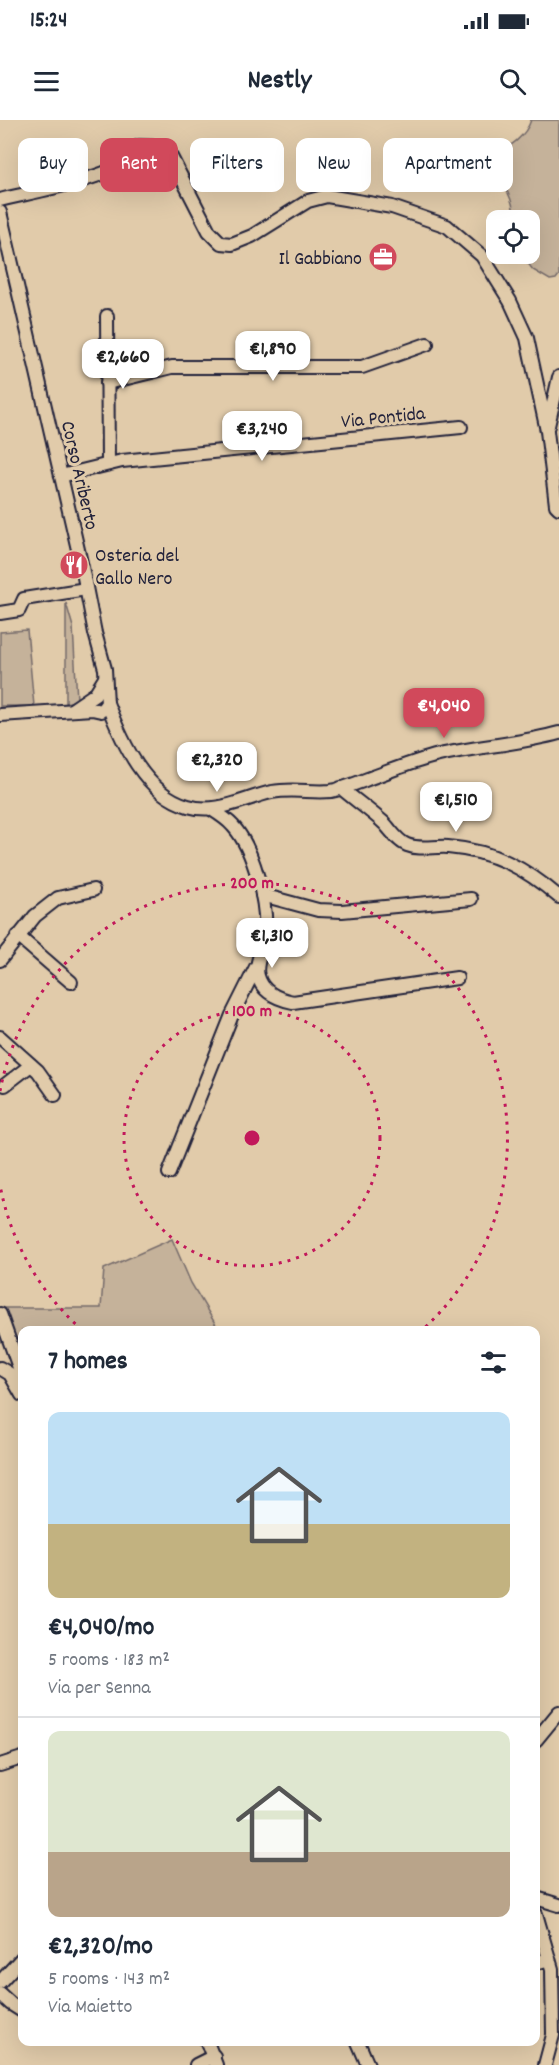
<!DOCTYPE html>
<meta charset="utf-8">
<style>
body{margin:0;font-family:Dekko,sans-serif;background:#f6f6f7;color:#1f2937;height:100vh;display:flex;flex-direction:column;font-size:22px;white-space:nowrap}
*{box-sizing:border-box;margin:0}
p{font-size:20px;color:#747a83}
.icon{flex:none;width:33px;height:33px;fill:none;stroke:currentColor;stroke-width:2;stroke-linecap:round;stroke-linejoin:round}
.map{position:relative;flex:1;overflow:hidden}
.panel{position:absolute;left:18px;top:1206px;width:522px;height:720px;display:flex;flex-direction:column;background:#fff;border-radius:12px;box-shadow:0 6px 24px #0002}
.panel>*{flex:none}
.banner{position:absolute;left:18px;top:18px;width:524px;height:54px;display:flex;gap:12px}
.buttons{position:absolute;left:486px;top:90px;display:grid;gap:12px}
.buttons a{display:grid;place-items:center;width:54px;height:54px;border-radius:12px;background:#fff;box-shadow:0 6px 24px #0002;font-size:30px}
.price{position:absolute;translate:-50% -51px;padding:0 14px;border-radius:12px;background:#fff;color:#222;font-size:20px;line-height:39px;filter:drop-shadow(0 2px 3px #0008)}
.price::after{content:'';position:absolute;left:50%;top:36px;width:18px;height:14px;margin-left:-9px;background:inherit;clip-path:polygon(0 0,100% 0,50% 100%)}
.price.selected{background:#d1495b;color:#fff}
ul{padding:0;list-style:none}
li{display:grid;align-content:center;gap:12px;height:318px;padding:0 30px}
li+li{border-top:2px solid #e0e1e3}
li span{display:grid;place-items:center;height:186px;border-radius:12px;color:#555}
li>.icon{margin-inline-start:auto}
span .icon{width:108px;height:108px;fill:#fffc;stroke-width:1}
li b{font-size:26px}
h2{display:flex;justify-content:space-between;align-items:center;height:72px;padding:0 30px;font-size:26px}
.pill{padding:0 21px;border-radius:12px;background:#fff;box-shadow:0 6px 24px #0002;font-size:21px;line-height:54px}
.pill.selected{background:#d1495b;color:#fff}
.status{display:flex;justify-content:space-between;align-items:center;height:42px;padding:0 30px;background:#fff;direction:ltr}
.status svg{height:16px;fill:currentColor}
header{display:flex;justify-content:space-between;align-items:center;height:78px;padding:0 30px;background:#fff;font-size:27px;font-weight:700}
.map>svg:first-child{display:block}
</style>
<div class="status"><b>15:24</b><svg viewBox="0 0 49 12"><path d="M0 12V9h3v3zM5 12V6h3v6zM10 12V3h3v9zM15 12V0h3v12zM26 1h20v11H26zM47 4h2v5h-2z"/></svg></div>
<header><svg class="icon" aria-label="menu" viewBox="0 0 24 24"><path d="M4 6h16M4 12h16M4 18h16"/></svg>Nestly<svg class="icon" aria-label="search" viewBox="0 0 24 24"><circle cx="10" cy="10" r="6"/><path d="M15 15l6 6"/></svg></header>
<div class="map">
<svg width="559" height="1945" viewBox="0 0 559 1945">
<rect width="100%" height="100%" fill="#e1cbaa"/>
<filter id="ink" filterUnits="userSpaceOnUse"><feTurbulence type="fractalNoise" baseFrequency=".0167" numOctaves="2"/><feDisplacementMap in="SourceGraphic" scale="12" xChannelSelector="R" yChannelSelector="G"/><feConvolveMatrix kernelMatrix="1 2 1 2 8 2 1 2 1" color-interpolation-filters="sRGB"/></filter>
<g filter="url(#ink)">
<g fill="#c5b29a" stroke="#746a6a" stroke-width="1.5">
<path d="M531 0H559V155L556 159 550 160 533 150 521 134H530V100H513C517 78 498 57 486 40 504 29 524 21 531 0Z"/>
<polygon points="66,483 73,507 77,580 66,583"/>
<polygon points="27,510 34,586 0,586 0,512"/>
<polygon points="172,1119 191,1163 219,1210 22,1210 22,1224 16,1224 3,1188 101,1188 104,1149"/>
</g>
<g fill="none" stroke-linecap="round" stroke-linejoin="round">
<g stroke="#22223b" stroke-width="16">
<g id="minor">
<path d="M0 80C32 72 103 60 127 41 132 37 135 31 139 26L158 27 171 37 209 111 221 123 232 124 252 116 308 81 327 76 392 87 447 106 482 136 510 181 527 218 547 311 556 385 559 388"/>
<polyline points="0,92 82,447 95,513 105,549 107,583 101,591 92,589 0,595"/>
<polyline points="107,196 108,344"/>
<polyline points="107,263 172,247 362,247 427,224"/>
<polyline points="548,306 559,257"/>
<polyline points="61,356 122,341 461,307"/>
<polyline points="0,493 19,490 24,479 86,469"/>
<path d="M107 583C122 622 145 674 188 686 217 695 244 678 272 672 294 668 311 673 331 671 343 669 354 664 365 660 390 651 414 641 439 635 479 626 519 624 559 613"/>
<polyline points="73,589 95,574 105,558"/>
<path d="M341 668C355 680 371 691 384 703 391 710 397 721 407 725 419 730 435 726 448 727 494 731 525 748 559 777"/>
<path d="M211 689C219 694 227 699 233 706 254 729 268 785 265 816 264 829 254 843 258 856 262 872 278 879 293 882L457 858"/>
<polyline points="262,775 318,790 342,791 471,779"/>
<polyline points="18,816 71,862"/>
<polyline points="0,840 35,796 58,778 93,770"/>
<polyline points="0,917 38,951 55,975"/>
<polyline points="5,965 31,945"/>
<polyline points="169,1053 232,895 256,847"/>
<polyline points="0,1194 22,1256"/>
<polyline points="0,1248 10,1254 22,1275"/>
<polyline points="536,1620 559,1592"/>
<polyline points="0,1645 22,1638"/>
<polyline points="536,1778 559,1785"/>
<polyline points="536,1794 552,1849 553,1915 545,1945"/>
<polyline points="536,1843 549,1839"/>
<polyline points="0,1862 22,1838"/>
<polyline points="0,1874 11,1884 22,1891"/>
<polyline points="207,1922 216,1945"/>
<polyline points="358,1922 368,1945"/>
<polyline points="196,1945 214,1936"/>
</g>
</g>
<use href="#minor" stroke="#e1cbaa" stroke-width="12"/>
</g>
</g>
<g fill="none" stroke="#c2185b" stroke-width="3" stroke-dasharray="3 6">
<circle cx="252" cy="1018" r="128"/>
<path d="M82 1210A256 256 0 0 1 0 1065M0 971A256 256 0 1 1 422 1210"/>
</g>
<defs>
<g id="office-disc" transform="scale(1.5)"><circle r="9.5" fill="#d1495b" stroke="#e1cbaa"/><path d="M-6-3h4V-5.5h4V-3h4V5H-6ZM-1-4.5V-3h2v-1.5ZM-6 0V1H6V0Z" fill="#fff"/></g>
<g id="restaurant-disc" transform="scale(1.5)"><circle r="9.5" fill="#d1495b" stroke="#e1cbaa"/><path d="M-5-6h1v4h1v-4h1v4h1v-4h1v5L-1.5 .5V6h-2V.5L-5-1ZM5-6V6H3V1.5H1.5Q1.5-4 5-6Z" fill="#fff"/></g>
</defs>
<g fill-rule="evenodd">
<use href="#office-disc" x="383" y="137"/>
<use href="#restaurant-disc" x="74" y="445"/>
</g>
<g text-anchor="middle" stroke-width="6" stroke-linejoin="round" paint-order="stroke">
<g font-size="20" fill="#22223b" stroke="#e1cbaa" text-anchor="end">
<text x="362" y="144">Il Gabbiano</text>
<text x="95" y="441" text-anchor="start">Osteria del<tspan x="95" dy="23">Gallo Nero</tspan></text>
</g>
<g font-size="20" fill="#22223b" stroke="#e1cbaa">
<text transform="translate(383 296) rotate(-6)" y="7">Via Pontida</text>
<text transform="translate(81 355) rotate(77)" y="7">Corso Ariberto</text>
</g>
</g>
<circle cx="252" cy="1018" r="9" fill="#c2185b" stroke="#e1cbaa" stroke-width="3"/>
<g font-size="18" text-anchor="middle" font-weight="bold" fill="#c2185b" stroke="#e1cbaa" stroke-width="6" stroke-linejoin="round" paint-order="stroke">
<text x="252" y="768">200 m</text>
<text x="252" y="896">100 m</text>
</g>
</svg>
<div class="buttons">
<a><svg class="icon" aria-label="locate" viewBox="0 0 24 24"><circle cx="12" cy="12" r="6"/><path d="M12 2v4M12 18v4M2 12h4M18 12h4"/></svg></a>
</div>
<b class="price" style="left:273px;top:262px">€1,890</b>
<b class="price" style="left:123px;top:270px">€2,660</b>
<b class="price" style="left:262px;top:342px">€3,240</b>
<b class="price selected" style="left:444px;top:619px">€4,040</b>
<b class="price" style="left:217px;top:673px">€2,320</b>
<b class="price" style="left:456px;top:713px">€1,510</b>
<b class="price" style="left:272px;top:849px">€1,310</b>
<div class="banner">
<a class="pill">Buy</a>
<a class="pill selected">Rent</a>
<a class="pill">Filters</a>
<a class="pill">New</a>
<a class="pill">Apartment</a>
</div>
<section class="panel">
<h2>7 homes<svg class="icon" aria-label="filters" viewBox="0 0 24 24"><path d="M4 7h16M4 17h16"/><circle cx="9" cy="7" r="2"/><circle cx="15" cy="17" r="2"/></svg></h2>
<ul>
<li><span style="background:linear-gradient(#bfe0f5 60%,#c2b280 0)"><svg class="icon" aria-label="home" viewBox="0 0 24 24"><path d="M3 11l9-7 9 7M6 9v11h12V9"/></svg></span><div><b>€4,040/mo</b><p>5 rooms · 183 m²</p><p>Via per Senna</p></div></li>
<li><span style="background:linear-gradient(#dfe7d0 65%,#b9a48a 0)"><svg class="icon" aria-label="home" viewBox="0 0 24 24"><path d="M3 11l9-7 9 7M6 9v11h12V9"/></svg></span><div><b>€2,320/mo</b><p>5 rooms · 143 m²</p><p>Via Maietto</p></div></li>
</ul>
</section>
</div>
